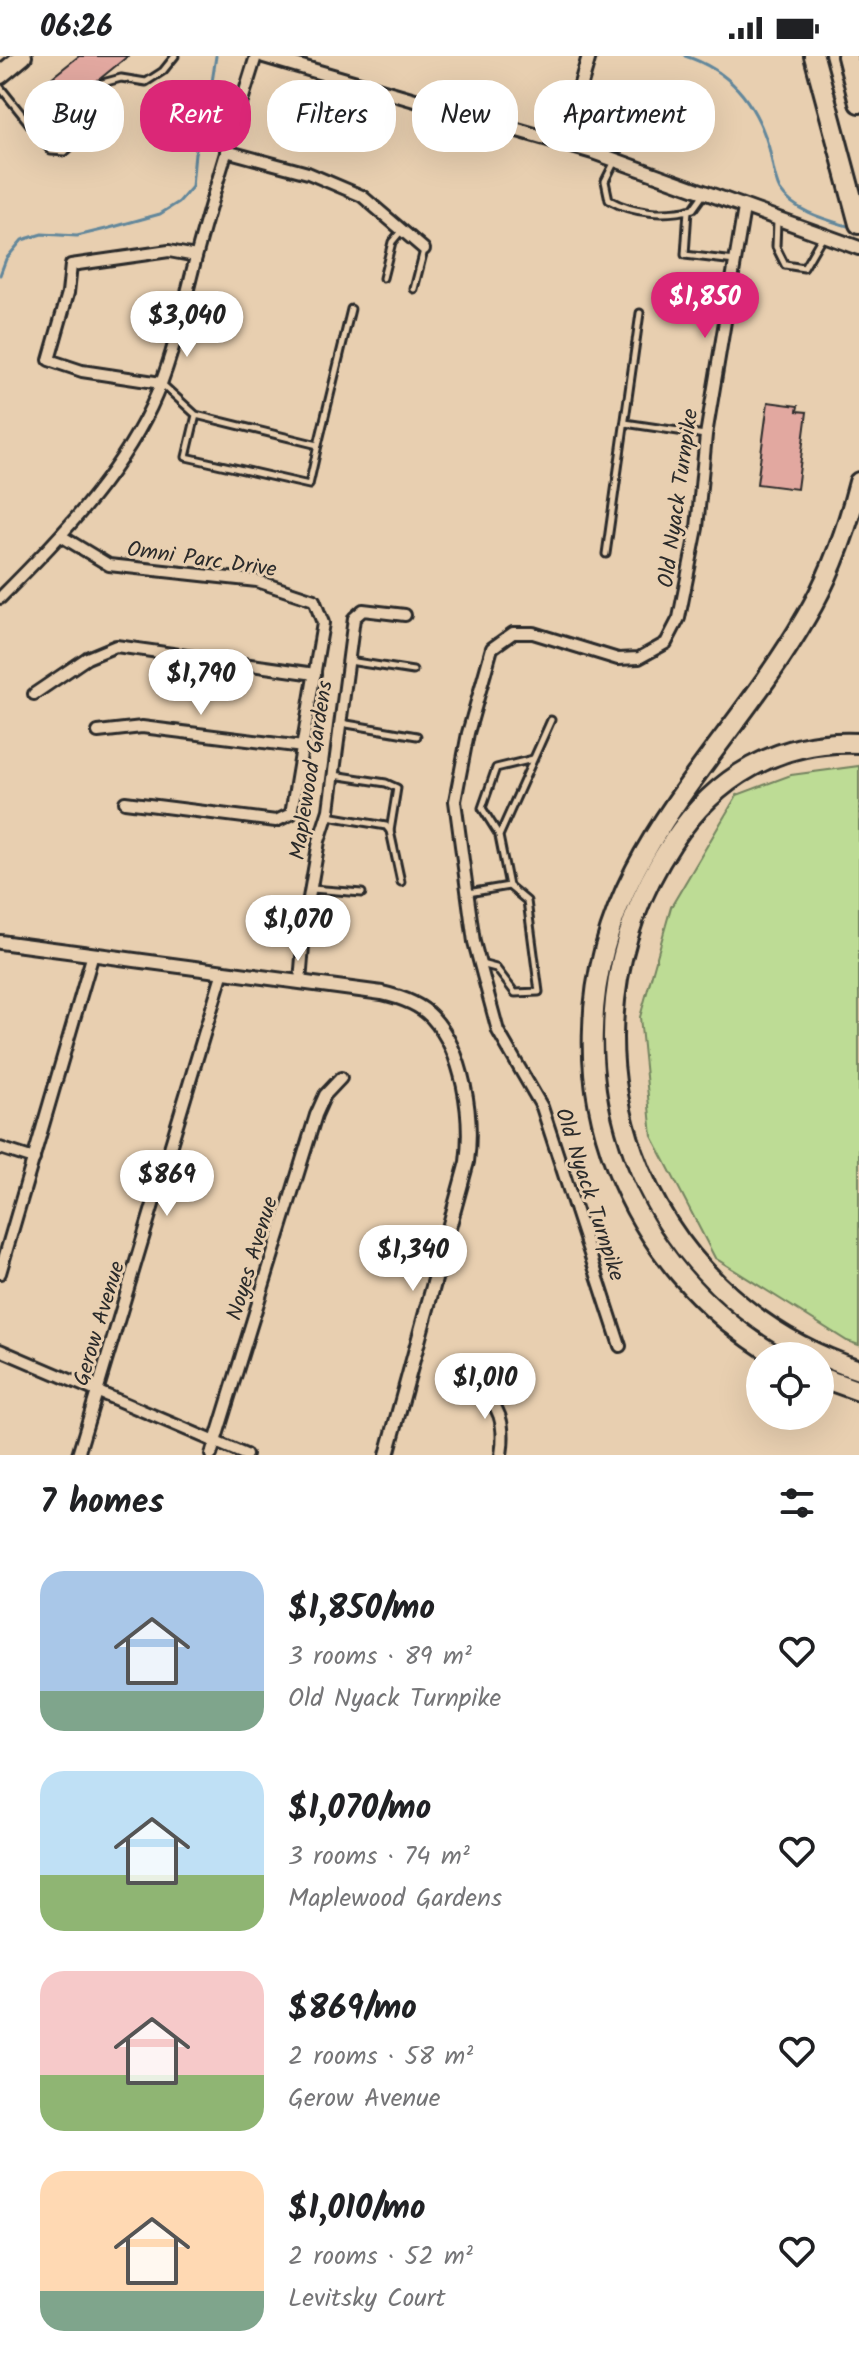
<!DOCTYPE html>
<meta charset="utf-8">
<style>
body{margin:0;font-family:Kalam,sans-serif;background:#f6f6f6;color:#202124;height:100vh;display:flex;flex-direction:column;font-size:30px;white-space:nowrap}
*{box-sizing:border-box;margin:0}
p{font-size:26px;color:#757577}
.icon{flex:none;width:44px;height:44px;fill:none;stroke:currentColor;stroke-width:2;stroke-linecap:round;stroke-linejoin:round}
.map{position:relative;height:1399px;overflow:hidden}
.sheet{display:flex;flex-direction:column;background:#fff;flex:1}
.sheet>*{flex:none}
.top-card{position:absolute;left:24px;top:24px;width:812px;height:72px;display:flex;gap:16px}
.fabs{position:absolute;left:746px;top:1286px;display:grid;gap:16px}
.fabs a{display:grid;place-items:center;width:88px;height:88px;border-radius:50%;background:#fff;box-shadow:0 8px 32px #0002;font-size:40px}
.price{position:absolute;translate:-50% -68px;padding:0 18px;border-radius:28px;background:#fff;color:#222;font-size:26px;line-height:52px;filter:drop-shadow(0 2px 4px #0008)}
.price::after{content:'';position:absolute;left:50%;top:48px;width:24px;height:18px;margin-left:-12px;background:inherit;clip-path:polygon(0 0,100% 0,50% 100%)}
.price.current{background:#db2777;color:#fff}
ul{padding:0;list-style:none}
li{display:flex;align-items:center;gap:24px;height:200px;padding:0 40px}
li span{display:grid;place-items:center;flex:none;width:224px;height:160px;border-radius:24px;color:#555}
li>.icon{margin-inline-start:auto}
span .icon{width:96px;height:96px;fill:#fffc;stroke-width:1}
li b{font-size:34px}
h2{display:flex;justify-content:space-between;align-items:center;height:96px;padding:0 40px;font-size:34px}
.chip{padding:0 28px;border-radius:32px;background:#fff;box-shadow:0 8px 32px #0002;font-size:28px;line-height:72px}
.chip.current{background:#db2777;color:#fff}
.status{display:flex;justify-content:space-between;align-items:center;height:56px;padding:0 40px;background:#fff;direction:ltr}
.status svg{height:22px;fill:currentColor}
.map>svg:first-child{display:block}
</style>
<div class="status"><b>06:26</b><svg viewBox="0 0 49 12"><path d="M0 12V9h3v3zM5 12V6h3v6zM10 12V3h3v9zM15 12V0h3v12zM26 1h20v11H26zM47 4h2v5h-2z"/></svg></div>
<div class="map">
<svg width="859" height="1399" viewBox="0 0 859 1399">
<rect width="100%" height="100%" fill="#e8cfb0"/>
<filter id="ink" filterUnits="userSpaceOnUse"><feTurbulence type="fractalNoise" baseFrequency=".0125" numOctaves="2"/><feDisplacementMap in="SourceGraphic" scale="16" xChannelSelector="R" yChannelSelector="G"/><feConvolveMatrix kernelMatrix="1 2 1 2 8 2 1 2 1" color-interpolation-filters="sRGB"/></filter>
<g filter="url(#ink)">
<polygon fill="#bddc95" stroke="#748460" stroke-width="2" points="859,710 859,1289 847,1285 715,1202 652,1080 640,961 671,851 737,739 791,719"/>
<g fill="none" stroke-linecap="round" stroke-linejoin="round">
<g stroke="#62879b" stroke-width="3">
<path d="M685 0C729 14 756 47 769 92 772 104 774 123 780 134 794 156 828 164 851 171"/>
<polyline points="0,219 6,203 22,184 42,178 77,180 106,173 160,158 179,146 192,131 195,97 206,65 216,0"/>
</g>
</g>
<g fill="#e2a8a0" stroke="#2b2b2b" stroke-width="2">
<polygon points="79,0 128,0 75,43 71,62 59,72 31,38"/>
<polygon points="768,346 798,350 797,355 807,356 797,433 757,428"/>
</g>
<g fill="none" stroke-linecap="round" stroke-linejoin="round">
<g stroke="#2b2b2b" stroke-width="11">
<g id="service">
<path d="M0 31 51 95 65 96C86 79 82 48 99 28L121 22 146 26 163 15 175 0"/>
<path d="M615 105 605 125 609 144C634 158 665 160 693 153L703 139"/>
<polyline points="688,154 685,199 735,205"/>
<polyline points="777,165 776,191 785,209 804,212 822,181"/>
<polyline points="383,222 392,186 402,174"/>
<polyline points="414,233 424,194"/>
<polyline points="161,327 196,359 318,389 309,429 186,401 196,359"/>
<polyline points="625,367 705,379"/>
<polyline points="318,389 351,253"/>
<polyline points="606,498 640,257"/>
<polyline points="349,605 413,615"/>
<polyline points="341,667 417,680"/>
<polyline points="334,719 386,727 397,732 390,775"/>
<polyline points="328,760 386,770 390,775 401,826"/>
<polyline points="499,779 482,752 496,712 533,703"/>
<polyline points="312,833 362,837"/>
<polyline points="468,837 509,830 499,780 551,664"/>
<polyline points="481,908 496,912 515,937 539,936 527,845 509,830"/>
</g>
</g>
<g stroke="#2b2b2b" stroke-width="16">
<g id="minor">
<polyline points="226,95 308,117 362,140 424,193"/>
<polyline points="161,327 82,315 49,304 68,237 71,209 169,195 196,200"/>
<polyline points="61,480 109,509 257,525 314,544 323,567 291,758 276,765 125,746"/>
<path d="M0 542C57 485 116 424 151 351 173 305 182 254 195 205 213 136 235 68 256 0"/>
<polyline points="34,638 87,602 116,590 315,618"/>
<polyline points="98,676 142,671 303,691"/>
<polyline points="300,926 305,865 319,785 329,754 354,562 363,554 405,559"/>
<polyline points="0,1092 34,1103"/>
<polyline points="0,1217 93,898"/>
<polyline points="620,1290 542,1051 498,975 474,886 455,745 468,677 492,592 513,577 533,577 618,603 639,602 666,587 679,562 697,472 706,379 744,152"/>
<polyline points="0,1294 246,1399"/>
<path d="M476 1328C500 1349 506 1368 501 1399"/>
<polyline points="78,1399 223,915"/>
<polyline points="211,1399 316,1059 325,1039 341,1022"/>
</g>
</g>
<g stroke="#2b2b2b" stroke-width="18">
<g id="tertiary">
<polyline points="264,0 593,96 859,192"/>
<polyline points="564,88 589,0"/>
<path d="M0 886 382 937C400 941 419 947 432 961 464 996 473 1061 467 1106L387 1399"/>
</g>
</g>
<g stroke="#2b2b2b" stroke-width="22">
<polyline id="primary" points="0,19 23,0"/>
</g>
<g stroke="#2b2b2b" stroke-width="24">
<g id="motorway">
<polyline points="814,0 859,168"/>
<polyline points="847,0 859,47"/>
<path d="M859 687C779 683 715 721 672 787 542 985 637 1241 859 1314"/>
<path d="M777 1300C703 1256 647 1190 616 1110 599 1066 591 1020 593 973 597 799 726 701 806 561 831 519 847 473 859 426"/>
<polyline points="820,1321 859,1335"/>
</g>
</g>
<use href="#service" stroke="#e8cfb0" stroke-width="5"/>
<use href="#minor" stroke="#e8cfb0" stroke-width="10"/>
<use href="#tertiary" stroke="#e8cfb0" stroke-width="12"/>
<use href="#primary" stroke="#e8cfb0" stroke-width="16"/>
<use href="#motorway" stroke="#e8cfb0" stroke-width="18"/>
</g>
</g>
<g text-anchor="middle" stroke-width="6" stroke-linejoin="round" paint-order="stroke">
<g font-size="22" fill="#2b2b2b" stroke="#e8cfb0">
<text transform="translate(677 442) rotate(-82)" y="8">Old Nyack Turnpike</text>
<text transform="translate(202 502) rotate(8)" y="8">Omni Parc Drive</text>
<text transform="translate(310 714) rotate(-81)" y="8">Maplewood Gardens</text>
<text transform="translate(591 1138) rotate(72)" y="8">Old Nyack Turnpike</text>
<text transform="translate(251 1202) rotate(-73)" y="8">Noyes Avenue</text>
<text transform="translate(98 1267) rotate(-73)" y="8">Gerow Avenue</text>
</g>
</g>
</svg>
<div class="fabs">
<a><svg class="icon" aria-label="locate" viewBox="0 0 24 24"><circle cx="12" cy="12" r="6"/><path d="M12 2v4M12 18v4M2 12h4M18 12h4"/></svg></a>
</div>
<b class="price current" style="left:705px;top:284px">$1,850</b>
<b class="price" style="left:187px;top:303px">$3,040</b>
<b class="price" style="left:201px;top:661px">$1,790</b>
<b class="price" style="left:298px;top:907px">$1,070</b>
<b class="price" style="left:167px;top:1162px">$869</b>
<b class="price" style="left:413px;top:1237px">$1,340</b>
<b class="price" style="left:485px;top:1365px">$1,010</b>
<div class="top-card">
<a class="chip">Buy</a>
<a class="chip current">Rent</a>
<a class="chip">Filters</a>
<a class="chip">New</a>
<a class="chip">Apartment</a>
</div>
</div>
<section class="sheet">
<h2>7 homes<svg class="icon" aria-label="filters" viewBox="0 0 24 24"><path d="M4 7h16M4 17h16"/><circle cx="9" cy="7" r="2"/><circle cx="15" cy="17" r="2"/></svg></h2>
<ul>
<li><span style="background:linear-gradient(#a9c7e8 75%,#7fa58c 0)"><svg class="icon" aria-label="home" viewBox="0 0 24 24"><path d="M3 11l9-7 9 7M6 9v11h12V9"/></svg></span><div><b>$1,850/mo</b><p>3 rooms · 89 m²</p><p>Old Nyack Turnpike</p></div><svg class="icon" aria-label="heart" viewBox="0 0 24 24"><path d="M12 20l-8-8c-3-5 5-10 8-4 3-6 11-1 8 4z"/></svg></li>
<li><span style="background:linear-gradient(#bfe0f5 65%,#8fb573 0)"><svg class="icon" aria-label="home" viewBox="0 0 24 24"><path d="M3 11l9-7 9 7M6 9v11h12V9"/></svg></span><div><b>$1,070/mo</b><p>3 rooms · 74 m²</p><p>Maplewood Gardens</p></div><svg class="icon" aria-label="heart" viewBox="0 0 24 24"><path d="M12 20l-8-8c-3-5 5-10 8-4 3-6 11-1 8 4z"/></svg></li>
<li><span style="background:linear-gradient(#f6c9c9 65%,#8fb573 0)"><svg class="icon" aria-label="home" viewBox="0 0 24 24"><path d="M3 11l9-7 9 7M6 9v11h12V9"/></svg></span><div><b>$869/mo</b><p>2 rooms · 58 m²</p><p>Gerow Avenue</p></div><svg class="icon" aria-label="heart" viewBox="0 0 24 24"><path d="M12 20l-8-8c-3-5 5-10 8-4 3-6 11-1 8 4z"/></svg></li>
<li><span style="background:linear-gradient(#ffd9b3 75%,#7fa58c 0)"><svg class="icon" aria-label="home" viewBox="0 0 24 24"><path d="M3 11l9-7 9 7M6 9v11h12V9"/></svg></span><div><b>$1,010/mo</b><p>2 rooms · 52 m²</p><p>Levitsky Court</p></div><svg class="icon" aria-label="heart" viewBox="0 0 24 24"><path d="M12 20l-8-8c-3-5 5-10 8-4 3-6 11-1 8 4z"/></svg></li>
</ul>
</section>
